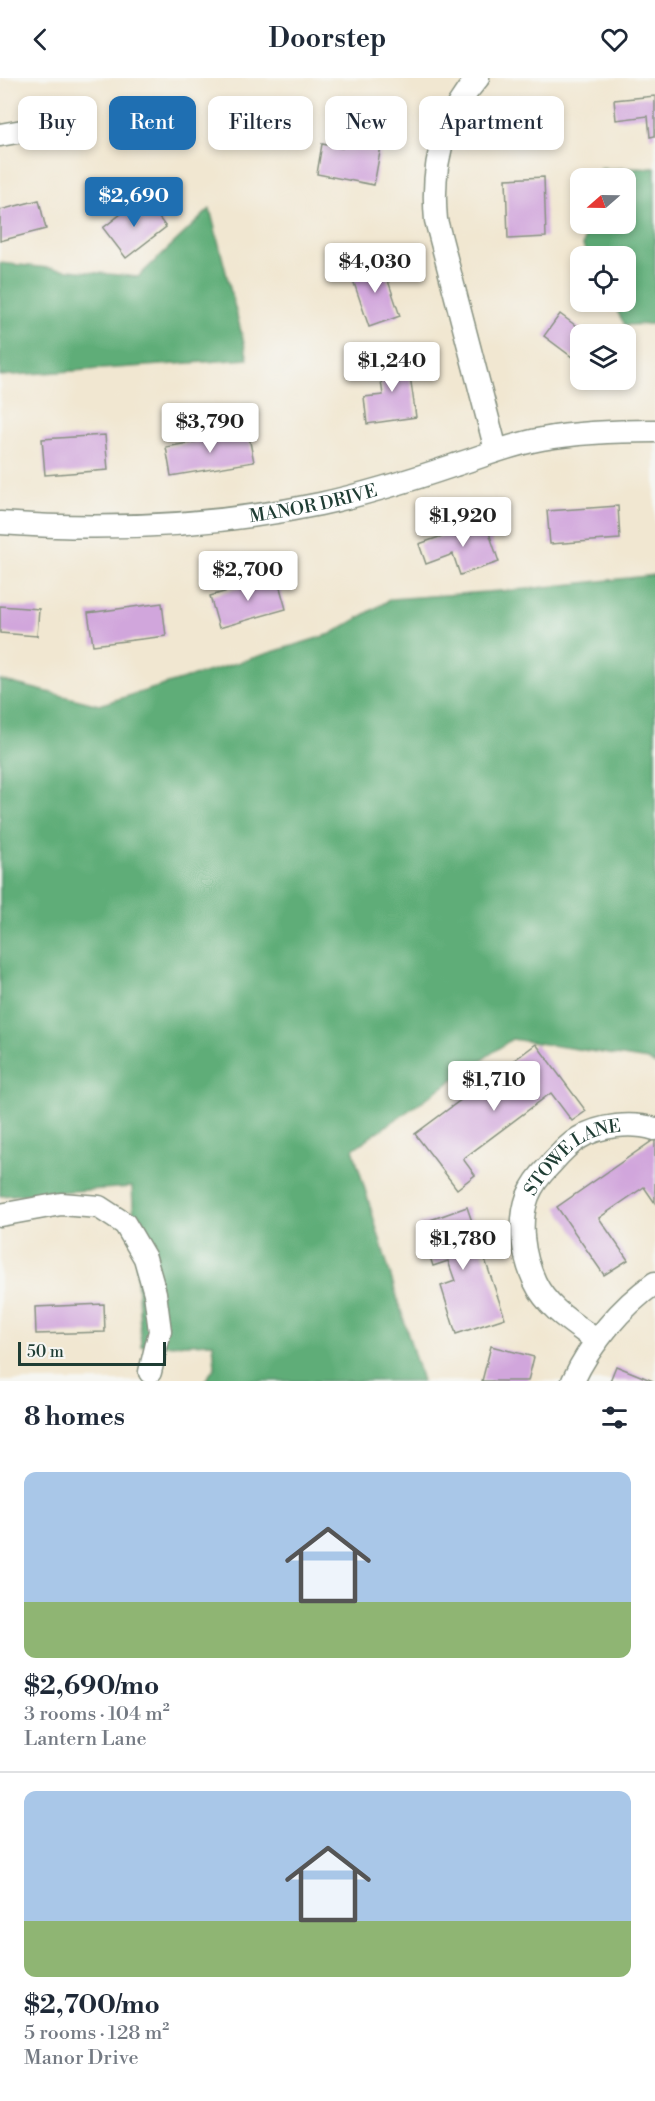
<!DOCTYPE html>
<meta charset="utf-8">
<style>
body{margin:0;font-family:"Libre Bodoni",serif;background:#f6f6f7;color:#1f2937;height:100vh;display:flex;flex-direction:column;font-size:22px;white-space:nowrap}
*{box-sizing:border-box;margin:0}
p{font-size:20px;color:#747a83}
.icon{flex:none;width:33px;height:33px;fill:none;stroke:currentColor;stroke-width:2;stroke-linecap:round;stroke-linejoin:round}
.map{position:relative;height:1303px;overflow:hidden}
.sheet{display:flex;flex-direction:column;background:#fff;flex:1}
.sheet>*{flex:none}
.banner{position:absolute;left:18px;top:18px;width:620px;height:54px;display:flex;gap:12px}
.needle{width:39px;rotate:250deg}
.fabs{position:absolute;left:570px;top:90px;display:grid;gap:12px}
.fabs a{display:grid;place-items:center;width:66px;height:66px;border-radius:12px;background:#fff;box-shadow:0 3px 9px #0003;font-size:30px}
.scale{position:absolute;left:18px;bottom:15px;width:148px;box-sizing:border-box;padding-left:6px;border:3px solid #1f3d34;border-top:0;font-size:16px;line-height:21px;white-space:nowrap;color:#1f3d34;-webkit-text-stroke:4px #f6f6f2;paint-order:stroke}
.price{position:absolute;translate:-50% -51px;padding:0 14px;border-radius:6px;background:#fff;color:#222;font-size:20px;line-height:39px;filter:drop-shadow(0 2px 3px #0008)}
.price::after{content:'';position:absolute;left:50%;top:36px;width:18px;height:14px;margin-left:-9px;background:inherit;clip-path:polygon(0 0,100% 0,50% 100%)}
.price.on{background:#1f6fb2;color:#fff}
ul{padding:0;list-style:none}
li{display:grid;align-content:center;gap:12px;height:318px;padding:0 24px}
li+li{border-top:2px solid #e0e1e3}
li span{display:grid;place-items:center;height:186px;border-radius:12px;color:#555}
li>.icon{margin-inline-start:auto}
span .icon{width:108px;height:108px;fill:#fffc;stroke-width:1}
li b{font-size:26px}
h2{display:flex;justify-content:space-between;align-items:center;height:72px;padding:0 24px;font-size:26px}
.pill{padding:0 21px;border-radius:12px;background:#fff;box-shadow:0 3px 9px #0003;font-size:21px;line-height:54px}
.pill.on{background:#1f6fb2;color:#fff}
header{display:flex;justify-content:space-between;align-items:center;height:78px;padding:0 24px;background:#fff;font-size:27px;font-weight:600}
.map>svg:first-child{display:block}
</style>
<header><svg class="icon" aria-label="back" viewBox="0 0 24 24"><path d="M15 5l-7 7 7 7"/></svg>Doorstep<svg class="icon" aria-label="heart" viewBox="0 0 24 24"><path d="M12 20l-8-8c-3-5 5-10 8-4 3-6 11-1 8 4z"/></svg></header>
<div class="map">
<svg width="655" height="1303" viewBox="0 0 655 1303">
<rect width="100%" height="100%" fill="#f6f6f2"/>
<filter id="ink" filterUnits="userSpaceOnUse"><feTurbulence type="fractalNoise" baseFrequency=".0167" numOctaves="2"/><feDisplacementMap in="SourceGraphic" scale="12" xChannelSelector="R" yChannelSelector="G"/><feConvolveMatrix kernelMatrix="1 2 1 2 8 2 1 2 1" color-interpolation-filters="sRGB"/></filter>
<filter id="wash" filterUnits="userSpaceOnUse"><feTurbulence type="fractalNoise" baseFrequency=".008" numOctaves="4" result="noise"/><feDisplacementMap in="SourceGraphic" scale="24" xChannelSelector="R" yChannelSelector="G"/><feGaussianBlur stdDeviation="1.35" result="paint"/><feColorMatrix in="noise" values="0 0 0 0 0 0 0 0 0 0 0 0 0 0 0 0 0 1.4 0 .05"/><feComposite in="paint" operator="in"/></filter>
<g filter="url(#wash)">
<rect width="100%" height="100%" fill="#f1e7d1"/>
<g fill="#5ead78" stroke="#3e7556" stroke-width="1.5">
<polygon points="655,90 655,246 625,247 612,224 626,224 626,178 589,178 583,168 588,146 626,146 626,100 598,100 600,91"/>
<polygon points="210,131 248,281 0,298 0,185 138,199"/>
<polygon points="655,497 655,987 648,982 512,961 353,1071 422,1303 205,1303 215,1289 213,1265 141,1268 132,1109 0,1118 0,602 99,627 331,556 391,521 527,511"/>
</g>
<g id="blocks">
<g fill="#d1a6dc">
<polygon points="655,18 655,58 650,59 648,38 616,42 614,22"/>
<polygon points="349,34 386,41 374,107 317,96 322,66 342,70"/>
<polygon points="544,99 546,159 508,161 506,101"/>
<polygon points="143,119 166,149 126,180 103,150"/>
<polygon points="39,122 46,151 0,163 0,132"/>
<polygon points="381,182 400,238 369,249 350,193"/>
<polygon points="560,236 587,256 580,256 580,285 544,258"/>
<polygon points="407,277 416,339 367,346 364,319 383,317 378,281"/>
<polygon points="248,354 254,384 171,398 166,369"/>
<polygon points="105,357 108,392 45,397 42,361"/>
<polygon points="618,428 620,461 550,466 547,433"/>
<polygon points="485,443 499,484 460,497 453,476 426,486 419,466"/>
<polygon points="277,499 286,531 219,550 210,518"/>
<polygon points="162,525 166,558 93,567 88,535"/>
<polygon points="0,528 39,531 37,558 0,555"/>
<polygon points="536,966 586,1033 572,1043 551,1015 463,1081 475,1097 457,1111 415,1056"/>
<polygon points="655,1061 655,1125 644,1109 599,1140 628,1182 604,1197 557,1129"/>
<polygon points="467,1129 505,1240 456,1256 441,1208 455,1203 448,1183 433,1188 419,1146"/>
<polygon points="104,1226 105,1254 36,1256 35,1229"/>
<polygon points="491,1268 534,1279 528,1303 482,1303"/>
<polygon points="616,1288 653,1303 610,1303"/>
</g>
</g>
</g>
<g filter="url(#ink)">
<use href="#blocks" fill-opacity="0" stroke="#889282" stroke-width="1.5"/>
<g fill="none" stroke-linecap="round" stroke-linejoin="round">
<g stroke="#889282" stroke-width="25">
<g id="minor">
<path d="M478 0C442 40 431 89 436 142L496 372"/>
<polyline points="0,57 84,42"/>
<path id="s1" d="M0 445C107 453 215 448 320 426 366 416 411 402 455 387 484 378 512 366 542 361 580 354 617 353 655 353"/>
<polyline points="0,1137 61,1126 99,1129 125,1146 145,1180 155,1215 160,1253 150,1294"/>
<path id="s2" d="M597 1263C574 1246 547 1230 535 1204 523 1178 518 1145 528 1118 532 1108 541 1096 549 1088 558 1078 567 1067 579 1060 600 1047 632 1044 655 1051"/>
<path d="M573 1303C590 1266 621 1229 655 1205"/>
</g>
</g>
<use href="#minor" stroke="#fff" stroke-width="22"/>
</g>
</g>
<g text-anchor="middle" stroke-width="5" stroke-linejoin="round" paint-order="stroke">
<g font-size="18" fill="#1f3d34" stroke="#f6f6f2">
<text dy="6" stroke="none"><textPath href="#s1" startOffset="315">MANOR DRIVE</textPath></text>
<text dy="6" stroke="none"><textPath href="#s2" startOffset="237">STOWE LANE</textPath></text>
</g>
</g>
</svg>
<div class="fabs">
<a><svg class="needle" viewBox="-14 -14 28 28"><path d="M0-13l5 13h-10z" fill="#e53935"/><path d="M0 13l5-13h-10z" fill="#747a83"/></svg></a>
<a><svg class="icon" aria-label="locate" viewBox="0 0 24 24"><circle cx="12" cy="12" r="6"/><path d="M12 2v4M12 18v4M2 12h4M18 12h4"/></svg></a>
<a><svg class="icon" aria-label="layers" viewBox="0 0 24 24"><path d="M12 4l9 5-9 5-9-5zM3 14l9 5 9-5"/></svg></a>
</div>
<div class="scale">50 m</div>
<b class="price on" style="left:134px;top:150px">$2,690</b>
<b class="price" style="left:375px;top:216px">$4,030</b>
<b class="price" style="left:392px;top:315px">$1,240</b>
<b class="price" style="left:210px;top:376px">$3,790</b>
<b class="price" style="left:463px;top:470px">$1,920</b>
<b class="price" style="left:248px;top:524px">$2,700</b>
<b class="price" style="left:494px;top:1034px">$1,710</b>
<b class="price" style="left:463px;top:1193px">$1,780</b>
<div class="banner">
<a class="pill">Buy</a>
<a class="pill on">Rent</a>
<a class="pill">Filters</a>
<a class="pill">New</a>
<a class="pill">Apartment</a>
</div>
</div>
<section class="sheet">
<h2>8 homes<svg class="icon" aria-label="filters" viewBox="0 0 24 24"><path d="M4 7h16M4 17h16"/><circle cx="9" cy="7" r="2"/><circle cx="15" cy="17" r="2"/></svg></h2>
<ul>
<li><span style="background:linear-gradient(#a9c7e8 70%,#8fb573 0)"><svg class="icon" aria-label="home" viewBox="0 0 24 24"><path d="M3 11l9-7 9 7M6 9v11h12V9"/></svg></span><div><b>$2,690/mo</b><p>3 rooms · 104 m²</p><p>Lantern Lane</p></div></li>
<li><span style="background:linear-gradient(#a9c7e8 70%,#8fb573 0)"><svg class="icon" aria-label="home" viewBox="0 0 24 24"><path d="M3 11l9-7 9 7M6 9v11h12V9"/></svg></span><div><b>$2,700/mo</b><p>5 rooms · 128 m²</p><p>Manor Drive</p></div></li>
</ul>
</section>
